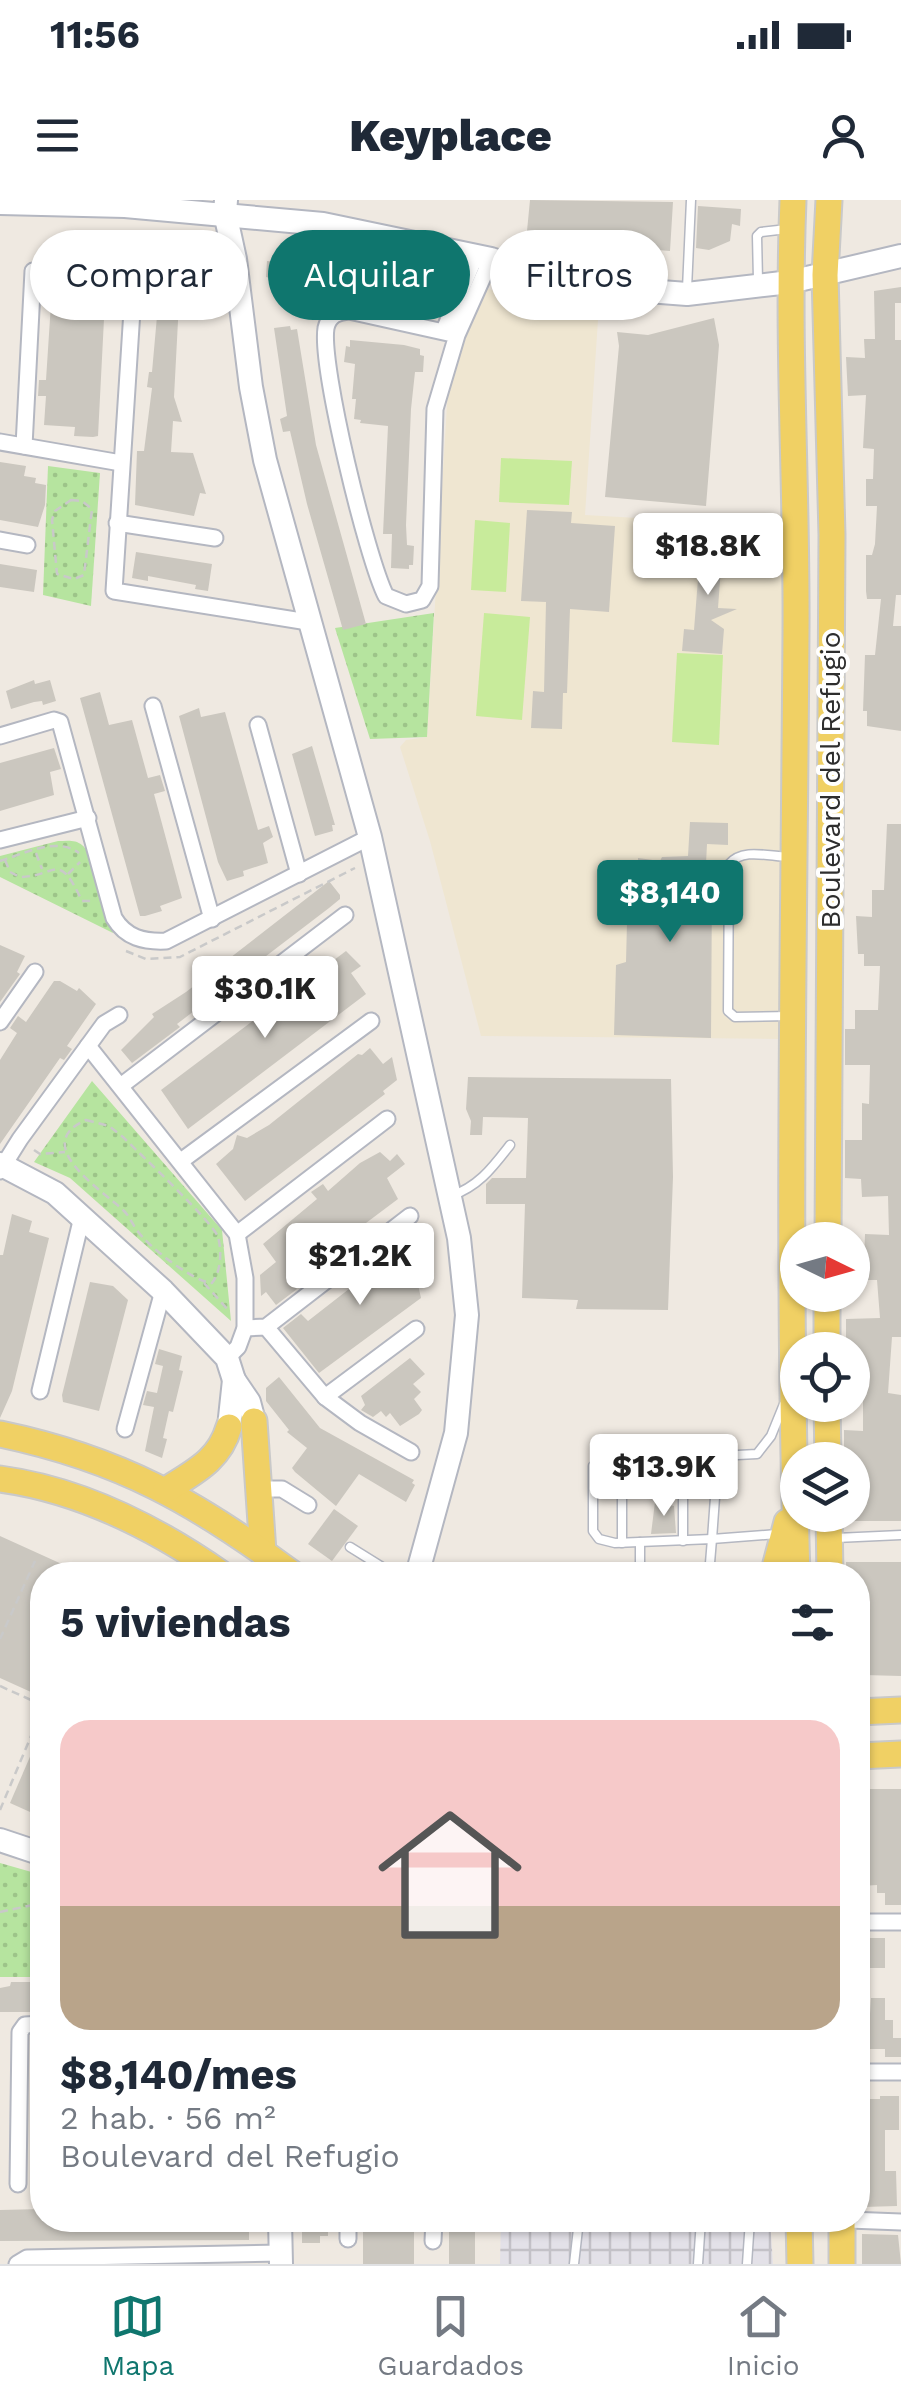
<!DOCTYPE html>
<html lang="es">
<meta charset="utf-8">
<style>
body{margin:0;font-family:"Work Sans",sans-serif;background:#f2f2f3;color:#1f2937;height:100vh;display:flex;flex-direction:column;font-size:38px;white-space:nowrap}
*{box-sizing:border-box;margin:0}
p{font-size:32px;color:#747a83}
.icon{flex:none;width:55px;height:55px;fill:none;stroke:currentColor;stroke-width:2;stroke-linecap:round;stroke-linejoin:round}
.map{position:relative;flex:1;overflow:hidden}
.panel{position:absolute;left:30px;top:1362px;width:840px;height:670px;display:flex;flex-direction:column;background:#fff;border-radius:40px;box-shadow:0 2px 8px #0004}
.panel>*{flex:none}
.hud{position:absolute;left:30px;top:30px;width:842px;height:90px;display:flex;gap:20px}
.needle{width:65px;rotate:95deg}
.fabs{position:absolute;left:780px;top:1022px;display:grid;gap:20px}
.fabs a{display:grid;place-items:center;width:90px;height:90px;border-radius:50%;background:#fff;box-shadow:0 2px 8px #0004;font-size:50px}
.price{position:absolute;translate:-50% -85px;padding:0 22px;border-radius:10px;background:#fff;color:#222;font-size:32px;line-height:65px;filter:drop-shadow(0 2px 5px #0008)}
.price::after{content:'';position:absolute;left:50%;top:60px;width:30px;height:22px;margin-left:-15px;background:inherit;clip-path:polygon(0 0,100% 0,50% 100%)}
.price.selected{background:#0f766e;color:#fff}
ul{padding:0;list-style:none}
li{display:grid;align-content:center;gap:20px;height:530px;padding:0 30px}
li+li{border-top:2px solid #e0e1e3}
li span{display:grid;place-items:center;height:310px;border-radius:30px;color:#555}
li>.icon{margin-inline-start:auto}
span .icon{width:180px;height:180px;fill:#fffc;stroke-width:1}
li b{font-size:42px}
h2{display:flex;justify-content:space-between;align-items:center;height:120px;padding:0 30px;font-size:42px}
.chip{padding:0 35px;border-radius:45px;background:#fff;box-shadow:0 2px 8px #0004;font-size:35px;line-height:90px}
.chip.selected{background:#0f766e;color:#fff}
.status{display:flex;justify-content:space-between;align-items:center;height:70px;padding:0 50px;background:#fff;direction:ltr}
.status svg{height:28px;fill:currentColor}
header{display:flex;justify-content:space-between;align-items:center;height:130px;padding:0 30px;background:#fff;font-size:45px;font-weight:800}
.menu{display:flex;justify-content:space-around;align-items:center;height:140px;border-top:2px solid #e0e1e3;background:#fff;font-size:28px;color:#747a83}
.menu a{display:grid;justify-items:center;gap:5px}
.menu .selected{color:#0f766e}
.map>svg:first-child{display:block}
</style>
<div class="status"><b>11:56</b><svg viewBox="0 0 49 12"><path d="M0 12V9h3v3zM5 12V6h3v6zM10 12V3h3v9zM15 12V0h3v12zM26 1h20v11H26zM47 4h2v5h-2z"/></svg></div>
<header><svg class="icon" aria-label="menu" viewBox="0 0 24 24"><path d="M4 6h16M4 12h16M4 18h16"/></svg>Keyplace<svg class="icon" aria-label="person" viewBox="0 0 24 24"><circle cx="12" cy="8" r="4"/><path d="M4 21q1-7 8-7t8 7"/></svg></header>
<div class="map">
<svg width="901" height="2064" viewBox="0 0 901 2064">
<defs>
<pattern id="industrial-grid" width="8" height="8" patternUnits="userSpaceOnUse" patternTransform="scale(2.5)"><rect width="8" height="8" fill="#e3e1e8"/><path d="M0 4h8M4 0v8" fill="none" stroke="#c3c1c7"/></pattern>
<pattern id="park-dots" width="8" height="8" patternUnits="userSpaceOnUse" patternTransform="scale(2.5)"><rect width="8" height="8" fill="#b6e49f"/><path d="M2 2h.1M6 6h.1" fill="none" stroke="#9dc489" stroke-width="1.8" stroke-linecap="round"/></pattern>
</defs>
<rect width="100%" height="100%" fill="#efe9e1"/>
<polygon fill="url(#industrial-grid)" points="501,2020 770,2020 773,2064 500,2064"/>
<polygon fill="#efe6d1" points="486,88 542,108 598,120 585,315 759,325 784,313 782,839 481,836 430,641 400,547 406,540 427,537 449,172"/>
<g fill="url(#park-dots)">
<polygon points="48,266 100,273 91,406 43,395"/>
<polygon points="434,413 427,537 370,539 335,428"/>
<path d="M58 641C66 641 75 639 82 645 98 658 107 712 113 733L0 677V656Z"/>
<polygon points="92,881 222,1030 231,1121 70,978 34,962"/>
<polygon points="0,1663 42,1675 42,1777 0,1777"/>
</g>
<g fill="#c8eb9b">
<polygon points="501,258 572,261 569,305 499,302"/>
<polygon points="475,320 510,323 506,392 471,390"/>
<polygon points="484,413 530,417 522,520 476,516"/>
<polygon points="677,453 723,455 719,545 672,542"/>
</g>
<g fill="#cbc7bf">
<polygon points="530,0 673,2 670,51 585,44 585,33 527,31"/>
<polygon points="698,6 741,9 740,26 732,24 730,41 709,50 696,48"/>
<polygon points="267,61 400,70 400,64 419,66 418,73 448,83 443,99 438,98 436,104 412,96 409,110 395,106 396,94 269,84 270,78 266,77"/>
<polygon points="146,75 178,77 180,83 174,197 182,222 173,221 171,252 193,253 206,294 200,293 194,316 135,305 137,251 144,251 152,188 147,187 149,172 152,172 158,105 157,92 145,91"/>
<polygon points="86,79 106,80 98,236 93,237 74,236 75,227 44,225 46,196 38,196 39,180 46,180 52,88 56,88 58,81 86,83"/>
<polygon points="901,87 901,103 895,103 895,140 901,140 901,395 896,395 893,426 901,426 901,531 867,526 867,511 863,511 865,455 875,455 881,399 867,399 866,391 866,355 872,355 875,344 877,306 866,306 866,279 873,279 874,249 863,248 866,195 848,196 846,157 865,158 864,139 875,139 874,91"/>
<polygon points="714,118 719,145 706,306 605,297 619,146 617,132 648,135"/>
<polygon points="290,126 291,130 297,129 316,245 366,424 343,430 307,304 290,231 283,232 280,219 287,216 274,128"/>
<polygon points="350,140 404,145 420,149 420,155 424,156 423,172 415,172 411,209 406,325 407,345 414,346 413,365 409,365 409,369 391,368 392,334 383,334 388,226 360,223 361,220 354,219 356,199 352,199 355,164 344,162 346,146 350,147"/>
<polygon points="0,262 26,266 24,276 36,278 35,283 46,285 45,305 38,327 0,320"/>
<polygon points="527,310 572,312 571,323 615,326 609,412 570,409 567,493 563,493 562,529 531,528 533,491 544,492 546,402 521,401"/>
<polygon points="702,328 722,330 721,353 726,354 725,368 721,367 718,408 737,409 711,420 724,429 722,454 682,451 684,429 694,430"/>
<polygon points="136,352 212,364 208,391 195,389 196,385 148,376 148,381 132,378"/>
<polygon points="0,364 37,370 34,392 0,387"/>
<polygon points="34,480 35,484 50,480 56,501 43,505 42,501 34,502 11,509 6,491"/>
<polygon points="100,492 109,525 132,520 148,578 160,575 165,591 154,594 182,698 160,706 162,711 145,716 140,716 80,498"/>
<polygon points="199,508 201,517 225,512 258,630 269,626 273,637 263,643 268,663 243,671 244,676 227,681 218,662 179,516"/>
<polygon points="312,546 335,625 332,625 333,631 315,636 292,554"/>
<polygon points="54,548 61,569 50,572 54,595 0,611 0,563"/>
<polygon points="690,622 728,623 728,645 707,644 705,684 712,684 711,838 614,835 616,765 626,762 628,683 638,683 638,658 660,661 662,657 688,656"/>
<polygon points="887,624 901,624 901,1137 892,1137 888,1193 901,1195 901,1321 852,1321 852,1260 844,1260 844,1230 863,1231 863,1192 852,1192 852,1150 846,1150 846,1119 880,1118 877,1080 852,1080 852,1062 864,1062 865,1034 889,1035 888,996 862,997 861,979 845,978 845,940 862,940 862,903 869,904 870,865 845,865 845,829 855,829 855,810 878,810 880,766 864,766 864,754 858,754 856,716 872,717 872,690 884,690"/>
<polygon points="329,681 340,695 340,699 329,708 177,824 180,827 132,863 121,850 154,817 152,814 186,792"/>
<polygon points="0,745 25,756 17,772 20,774 0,802"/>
<polygon points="346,751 361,766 351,773 366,794 188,929 161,890"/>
<polygon points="54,781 60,781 77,791 79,788 96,804 67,846 72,849 64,860 60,858 0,944 0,860 17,833 10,828 18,816 26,822"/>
<polygon points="370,848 383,864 392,857 397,880 383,891 385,894 245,1001 216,964 233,949 237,935 247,938 269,925 358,854 362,855"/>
<polygon points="468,877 671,879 673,977 668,1110 576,1109 578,1100 522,1098 525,1004 486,1004 486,984 492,978 526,978 528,918 483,917 482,935 470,935 471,921 466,909"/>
<polygon points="380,952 390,961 397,954 405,964 387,978 398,999 290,1080 297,1089 276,1105 266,1092 261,1096 260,1075 276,1062 263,1044 317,999 311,992 323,984 328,991 360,963"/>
<polygon points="12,1014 32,1021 29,1032 49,1038 12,1191 0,1218 0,1055 3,1055"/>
<polygon points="413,1038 429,1060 415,1071 421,1098 319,1173 283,1128 301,1114 308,1121 358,1082 352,1075 363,1067 369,1074"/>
<polygon points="90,1082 113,1086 128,1100 99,1211 63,1202 62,1195"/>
<polygon points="159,1149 182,1156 179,1170 183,1171 173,1212 169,1211 163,1238 167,1239 162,1258 145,1251 154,1207 143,1205 147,1191 157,1193 163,1166 155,1164"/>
<polygon points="410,1158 425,1174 413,1184 421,1192 414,1199 422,1210 419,1214 400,1226 390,1213 386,1217 381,1211 373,1217 361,1210 365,1205 361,1196"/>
<polygon points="279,1177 320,1228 414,1280 412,1283 415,1285 406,1302 359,1274 336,1306 295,1272 292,1268 307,1248 287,1232 289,1230 266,1201 266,1188"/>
<polygon points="655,1302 674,1306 676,1333 651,1334"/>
<polygon points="334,1309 358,1326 332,1361 308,1344"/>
<polygon points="0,1336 86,1375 42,1375 42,1497 0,1478"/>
<polygon points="846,1362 901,1362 901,1476 864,1475 864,1454 858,1454 858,1375 846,1375"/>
<polygon points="42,1529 42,1610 39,1616 10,1603"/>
<polygon points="862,1589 901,1589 901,1705 885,1705 885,1693 877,1693 877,1685 861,1686"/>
<rect x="868" y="1738" width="17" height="30"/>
<polygon points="11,1782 42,1782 42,1804 31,1804 32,1812 0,1812 0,1788 10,1786"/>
<polygon points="871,1798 885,1798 885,1820 893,1820 893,1838 901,1838 901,1857 885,1857 885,1849 864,1849 864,1813 870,1814"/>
<polygon points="880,1896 899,1896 899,1930 885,1930 885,1971 896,1971 897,2006 863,2007 864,1994 868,1994 867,1962 870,1962 870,1927 866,1927 866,1915 869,1899 880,1899"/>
<polygon points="42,2009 42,2020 245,2020 249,2022 249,2040 0,2041 0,2010"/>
<polygon points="302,2020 328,2023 328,2036 320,2036 320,2043 302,2043"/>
<polygon points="369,2020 414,2022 414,2064 363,2064 363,2022"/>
<polygon points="455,2020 475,2020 475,2064 449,2064 449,2022"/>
<polygon points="862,2034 898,2035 901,2064 862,2064"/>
</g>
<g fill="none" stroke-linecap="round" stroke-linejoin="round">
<g stroke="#b4b7c1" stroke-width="11">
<g id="lane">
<polyline points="758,80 757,36 761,32 787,29"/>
<polyline points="687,89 691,0"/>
<path d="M790 657C770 657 743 647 729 664L728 811 735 817 790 816"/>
<path d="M451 996C479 986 492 968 510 945"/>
<polyline points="593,1266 593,1331 599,1339 615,1343 712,1339 709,1375"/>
<polyline points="777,1334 712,1339 718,1256 757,1254 771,1236 784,1204"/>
<polyline points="836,1338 901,1335"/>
<polyline points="683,1341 683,1256"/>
<polyline points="640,1342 640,1375"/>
<polyline points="622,1343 622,1278 626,1258 718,1256"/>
<polyline points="350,1347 395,1375"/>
<polyline points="574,2064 579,2020"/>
<polyline points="698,2064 701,2020"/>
<polyline points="747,2064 750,2020"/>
</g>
</g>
<g stroke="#b4b7c1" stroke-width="19">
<g id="street">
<polyline points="133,95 114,391 308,422"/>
<polyline points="444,130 476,55"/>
<path d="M457 135 349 111C338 112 329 115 326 128 320 166 367 359 386 396L406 404 422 400 430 386 435 209 457 135 491 59"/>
<polyline points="0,242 121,263"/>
<polyline points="24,246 33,71"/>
<polyline points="117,323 215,338"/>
<polyline points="0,340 27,345"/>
<polyline points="153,506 212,719"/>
<polyline points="258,525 299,674"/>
<path d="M0 536 54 520 60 522 114 718C126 738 144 742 166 741L370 637"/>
<polyline points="0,640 88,618"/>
<polyline points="0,822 35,772"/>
<polyline points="88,846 237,1034 245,1078 245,1128 238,1147 227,1158"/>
<polyline points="122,885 345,715"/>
<polyline points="181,961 371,821"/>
<polyline points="0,971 20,939 104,824 119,815"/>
<polyline points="237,1034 387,919"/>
<polyline points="266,1127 325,1197 360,1223 411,1252"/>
<polyline points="245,1128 266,1127 410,1016"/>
<polyline points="40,1191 82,1017"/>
<polyline points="325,1197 416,1129"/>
<polyline points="125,1229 163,1091"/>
<polyline points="257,1289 282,1289 308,1305"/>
<polyline points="858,1722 901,1722"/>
<polyline points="858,1872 901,1872"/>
<polyline points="18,1984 20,1832 25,1825 42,1824"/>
<polyline points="849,2020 901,2022"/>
<polyline points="348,2039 348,2020"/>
<polyline points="433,2041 434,2020"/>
<polyline points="17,2064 27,2058 281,2053"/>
</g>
</g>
<g stroke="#b4b7c1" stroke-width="26">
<g id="secondary">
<polyline points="226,0 225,13 235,59 251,187 265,260 370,637 459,1038 467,1115 456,1233 417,1375"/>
<polyline points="0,3 125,6 323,24 491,59 569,85 687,94 790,82 901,56"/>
<polyline points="0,964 55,993 163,1091 227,1158 234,1180 249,1202 254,1221"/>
<polyline points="229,1227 234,1180"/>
<polyline points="0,1640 42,1654"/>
<polyline points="280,2020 281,2064"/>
</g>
</g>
<g stroke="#c9c9c9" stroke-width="29">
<g id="primary">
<path d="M793 0C787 144 797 287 796 431 794 745 787 1060 797 1375"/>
<polyline points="828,1040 832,335 825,75 829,0"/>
<polyline points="827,1150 827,1095"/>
<polyline points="827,1205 828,1260"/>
<polyline points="254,1221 263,1352"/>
<path d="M0 1234C120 1259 196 1302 294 1375"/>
<path d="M0 1279C82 1290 156 1328 223 1375"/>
<path d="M166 1290C194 1272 219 1261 229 1227"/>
<polyline points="829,1315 830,1375"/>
<polyline points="773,1375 787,1322"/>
<polyline points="858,1512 901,1510"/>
<polyline points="858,1556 901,1554"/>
<polyline points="799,2020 800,2064"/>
<polyline points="842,2020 842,2064"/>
</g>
</g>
<g stroke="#c9c9c9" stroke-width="2.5" stroke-dasharray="8 5" stroke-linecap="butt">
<polygon points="71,300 82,301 92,309 84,375 74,379 57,374 52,320 55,311"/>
<polyline points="36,653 42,669"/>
<path d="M5 660 10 672 20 677C58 676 58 650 82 701H92"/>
<path d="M0 661C24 654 56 636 79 653"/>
<polyline points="68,674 80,662"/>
<polyline points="126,751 146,759 180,757 355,668"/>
<path d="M86 920 109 926 123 937C139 953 213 1022 218 1037 222 1051 221 1072 212 1083 194 1082 147 1046 137 1030 132 1024 130 1017 124 1011 105 992 28 945 86 920Z"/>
<polyline points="34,950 40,954 65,952"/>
<polyline points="204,1083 229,1111"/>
<polyline points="0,1439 35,1361"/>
<polyline points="0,1486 42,1505"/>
<polyline points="0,1610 42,1510"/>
<polyline points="0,1712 42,1703"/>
</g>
<use href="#lane" stroke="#fff" stroke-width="8"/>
<use href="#street" stroke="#fff" stroke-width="15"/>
<use href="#secondary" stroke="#fff" stroke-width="22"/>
<use href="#primary" stroke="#f0d064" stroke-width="25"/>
</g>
<g text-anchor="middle" stroke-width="8" stroke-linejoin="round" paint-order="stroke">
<g font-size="28" fill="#2e2e2e" stroke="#fff">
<text transform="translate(830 580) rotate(-90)" y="10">Boulevard del Refugio</text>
</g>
</g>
</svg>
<div class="fabs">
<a><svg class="needle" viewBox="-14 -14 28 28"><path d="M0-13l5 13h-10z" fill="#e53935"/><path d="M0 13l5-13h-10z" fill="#747a83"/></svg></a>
<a><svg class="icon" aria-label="locate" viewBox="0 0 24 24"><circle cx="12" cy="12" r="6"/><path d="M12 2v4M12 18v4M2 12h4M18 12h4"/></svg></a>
<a><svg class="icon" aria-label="layers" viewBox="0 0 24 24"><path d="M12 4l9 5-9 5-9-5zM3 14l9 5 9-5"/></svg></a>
</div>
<b class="price" style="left:708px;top:398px">$18.8K</b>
<b class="price selected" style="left:670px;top:745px">$8,140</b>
<b class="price" style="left:265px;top:841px">$30.1K</b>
<b class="price" style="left:360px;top:1108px">$21.2K</b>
<b class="price" style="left:664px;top:1319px">$13.9K</b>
<div class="hud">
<a class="chip">Comprar</a>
<a class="chip selected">Alquilar</a>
<a class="chip">Filtros</a>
</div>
<section class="panel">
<h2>5 viviendas<svg class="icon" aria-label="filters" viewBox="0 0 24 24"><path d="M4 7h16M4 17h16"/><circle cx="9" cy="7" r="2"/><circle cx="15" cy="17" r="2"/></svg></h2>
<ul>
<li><span style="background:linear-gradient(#f6c9c9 60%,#b9a48a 0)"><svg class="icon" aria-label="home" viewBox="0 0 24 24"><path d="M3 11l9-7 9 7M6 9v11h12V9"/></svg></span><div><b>$8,140/mes</b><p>2 hab. · 56 m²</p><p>Boulevard del Refugio</p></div></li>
</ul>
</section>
</div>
<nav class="menu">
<a class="selected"><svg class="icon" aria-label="map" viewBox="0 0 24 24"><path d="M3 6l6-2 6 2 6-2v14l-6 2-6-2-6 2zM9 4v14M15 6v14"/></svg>Mapa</a>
<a><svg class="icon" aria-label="saved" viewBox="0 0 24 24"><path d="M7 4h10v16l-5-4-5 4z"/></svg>Guardados</a>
<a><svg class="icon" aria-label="home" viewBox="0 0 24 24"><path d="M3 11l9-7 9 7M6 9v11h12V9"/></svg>Inicio</a>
</nav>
